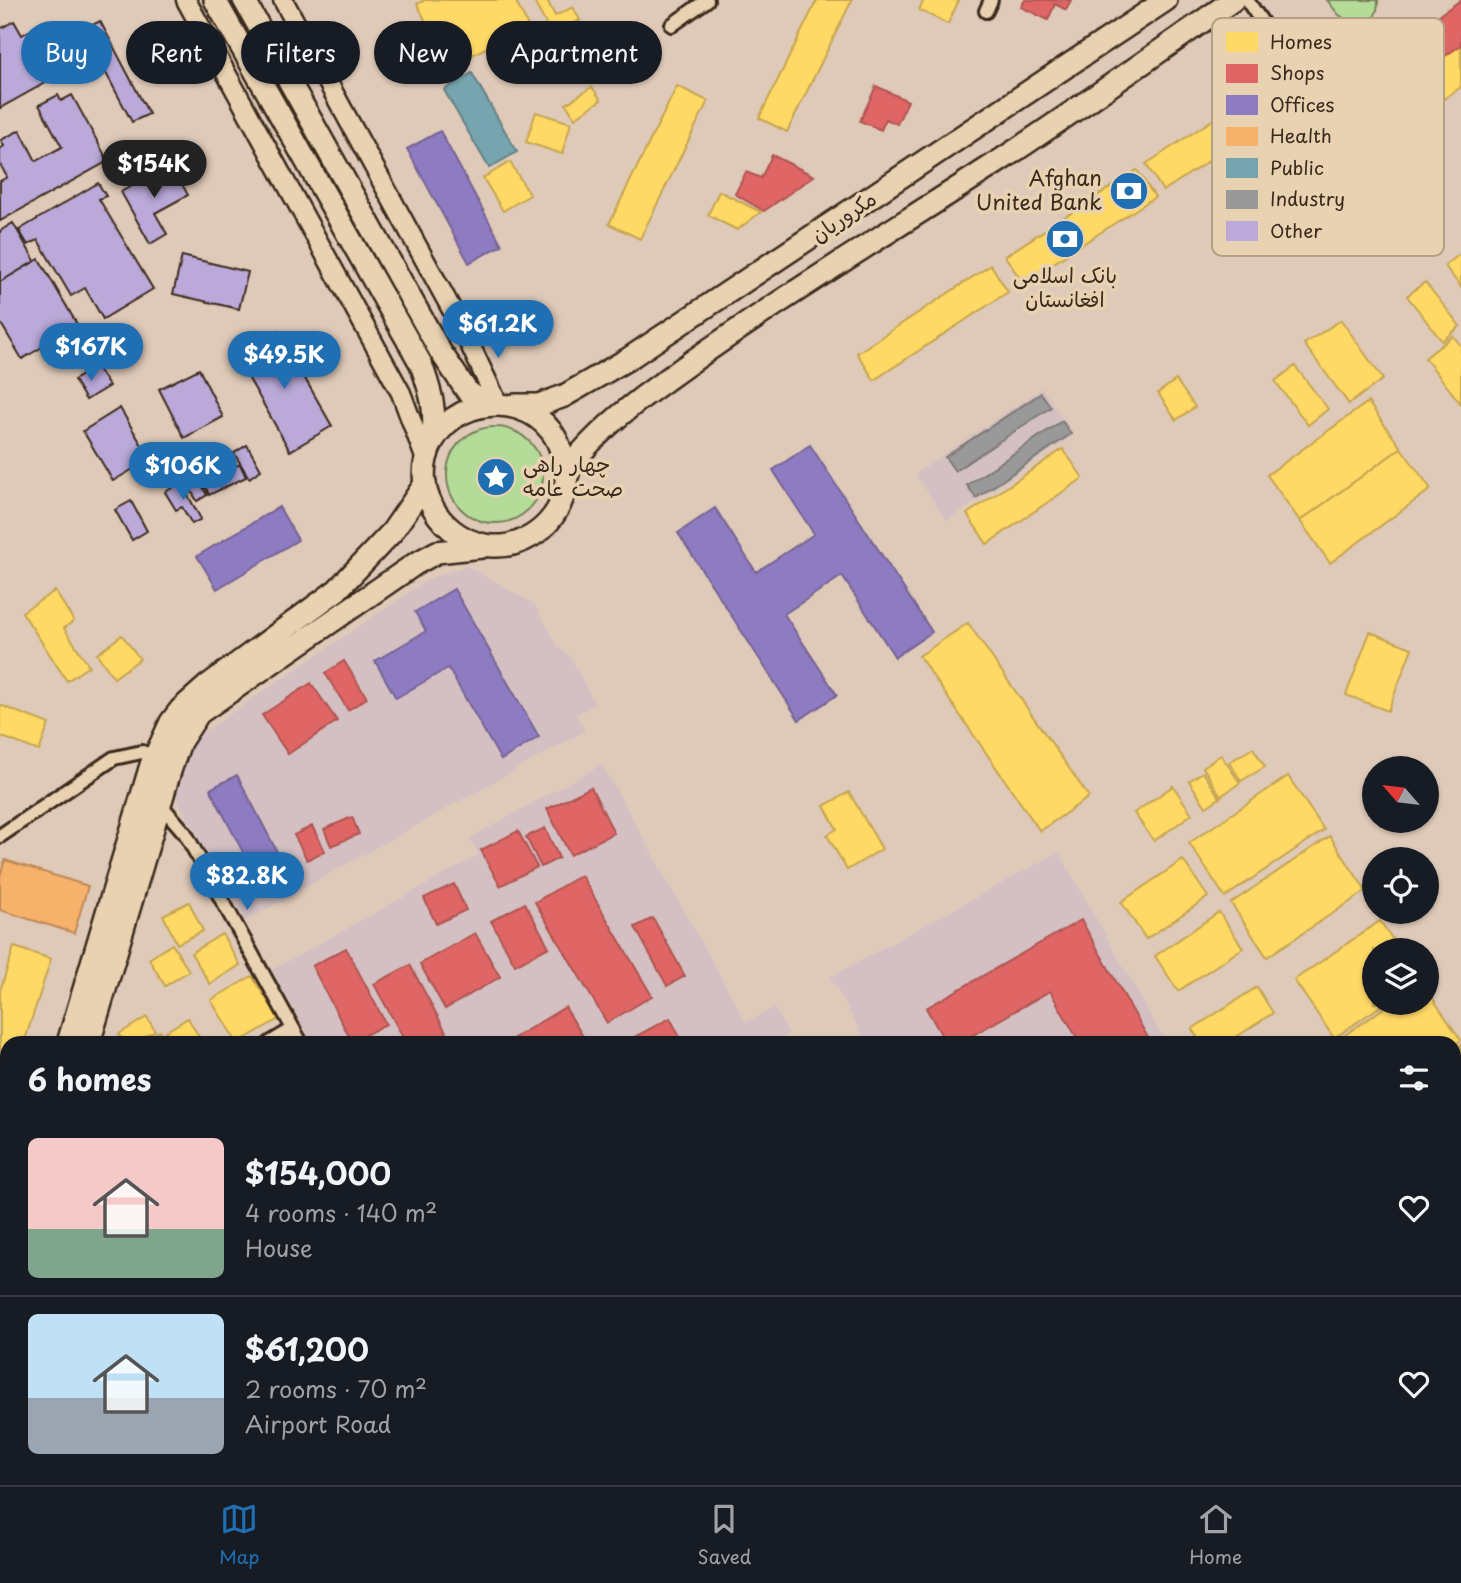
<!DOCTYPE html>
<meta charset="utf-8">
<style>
body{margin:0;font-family:"Playpen Sans","Playpen Sans Arabic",sans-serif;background:#20242c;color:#f1f3f6;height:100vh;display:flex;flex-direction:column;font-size:26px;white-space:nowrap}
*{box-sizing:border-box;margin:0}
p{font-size:23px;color:#9ea1a6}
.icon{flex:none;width:38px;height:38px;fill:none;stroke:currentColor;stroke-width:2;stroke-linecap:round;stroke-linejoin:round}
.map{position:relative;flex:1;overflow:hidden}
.panel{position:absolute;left:0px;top:1036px;width:1461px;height:450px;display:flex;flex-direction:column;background:#171b24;border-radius:21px 21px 0 0;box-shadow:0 2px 5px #0004}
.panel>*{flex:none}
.top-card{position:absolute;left:21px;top:21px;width:700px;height:63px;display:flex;gap:14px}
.needle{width:46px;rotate:298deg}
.controls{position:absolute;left:1362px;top:756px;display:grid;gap:14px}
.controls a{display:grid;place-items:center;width:77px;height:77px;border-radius:50%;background:#171b24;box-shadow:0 2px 5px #0004;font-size:35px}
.price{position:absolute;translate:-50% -60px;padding:0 16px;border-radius:24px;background:#1f6fb2;color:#fff;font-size:23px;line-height:46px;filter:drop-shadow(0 2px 4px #0008)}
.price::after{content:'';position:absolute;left:50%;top:42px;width:21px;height:16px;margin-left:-10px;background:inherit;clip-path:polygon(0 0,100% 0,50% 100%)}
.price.current{background:#222;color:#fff}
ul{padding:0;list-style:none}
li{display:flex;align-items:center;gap:21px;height:175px;padding:0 28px}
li+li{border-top:2px solid #363941}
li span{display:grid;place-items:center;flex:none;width:196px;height:140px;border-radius:10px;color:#555}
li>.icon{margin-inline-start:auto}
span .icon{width:84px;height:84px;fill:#fffc;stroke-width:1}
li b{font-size:30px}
h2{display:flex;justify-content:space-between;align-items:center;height:84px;padding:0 28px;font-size:30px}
.chip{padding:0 24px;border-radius:32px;background:#171b24;box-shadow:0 2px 5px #0004;font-size:24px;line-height:63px}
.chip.current{background:#1f6fb2;color:#fff}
.tab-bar{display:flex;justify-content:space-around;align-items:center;height:98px;border-top:2px solid #363941;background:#171b24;font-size:19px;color:#9ea1a6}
.tab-bar a{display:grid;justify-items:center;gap:4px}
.tab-bar .current{color:#1f6fb2}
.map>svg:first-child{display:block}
</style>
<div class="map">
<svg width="1461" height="1485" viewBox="0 0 1461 1485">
<rect width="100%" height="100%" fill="#dfcab9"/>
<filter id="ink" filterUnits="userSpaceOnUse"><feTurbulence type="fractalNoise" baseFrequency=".0143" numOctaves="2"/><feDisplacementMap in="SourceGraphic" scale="14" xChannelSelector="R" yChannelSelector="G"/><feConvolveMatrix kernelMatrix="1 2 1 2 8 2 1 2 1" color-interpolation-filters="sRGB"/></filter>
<g filter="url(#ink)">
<g fill="#d4c0c3">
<polygon points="1042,388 1074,435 947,521 915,474"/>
<polygon points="467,566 534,604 557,645 570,656 595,704 576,715 585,731 245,921 176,798 192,740 430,578"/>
<polygon points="602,764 746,1022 774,1008 789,1034 771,1043 312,1043 272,970 479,855 470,838"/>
<polygon points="1059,852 1166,1043 867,1043 830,977"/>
<polygon points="553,1479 1000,1479 1003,1485 557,1485"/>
<polygon points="1109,1479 1379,1479 1367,1485 1113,1485"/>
</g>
<g fill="#b4db97" stroke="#78825a" stroke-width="2">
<path d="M1327 0H1378C1378 18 1372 20 1357 28L1338 14Z"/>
<circle cx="495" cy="475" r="48"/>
</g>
<g fill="#ffd966" stroke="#c4a450" stroke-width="2">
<polygon points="425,0 515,0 528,26 449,67 417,4"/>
<polygon points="533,0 547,0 555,16 573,7 580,20 552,35"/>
<polygon points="817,0 852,0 787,132 759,118"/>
<polygon points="924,0 959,0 948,24 919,10"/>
<polygon points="581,23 588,38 575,44 569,29"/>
<polygon points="1461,45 1461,87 1382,141 1363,113"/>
<polygon points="1279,76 1297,103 1163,191 1146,164"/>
<polygon points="677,86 708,101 640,239 609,224"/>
<polygon points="592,87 601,100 575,118 566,104"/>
<polygon points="536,112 571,123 562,154 526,142"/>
<polygon points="510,162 530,195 503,211 483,178"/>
<polygon points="1137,170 1155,197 1023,283 1005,256"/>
<polygon points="719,191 761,212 737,230 708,215"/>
<polygon points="1461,253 1461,287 1445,266"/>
<polygon points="991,265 1008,292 874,380 857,353"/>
<polygon points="1425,282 1460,326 1442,341 1407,296"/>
<polygon points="1341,320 1383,379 1349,404 1304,344"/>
<polygon points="1453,336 1461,346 1461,404 1425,358"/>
<polygon points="1295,366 1328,409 1308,425 1275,381"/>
<polygon points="1176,380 1195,407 1176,420 1158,393"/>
<polygon points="1368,402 1401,448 1300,521 1267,475"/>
<polygon points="1401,448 1431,489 1330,563 1300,521"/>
<polygon points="1063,449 1083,478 987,544 967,514"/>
<polygon points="55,591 74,621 64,628 89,666 67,681 22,612"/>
<polygon points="968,623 1089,797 1040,831 919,656"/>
<polygon points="1370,632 1412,648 1388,711 1346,695"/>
<polygon points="122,635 140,659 114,678 97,654"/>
<polygon points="0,705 49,724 39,751 0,736"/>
<polygon points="1253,748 1265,767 1241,781 1229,762"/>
<polygon points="1221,755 1240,783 1221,796 1203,767"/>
<polygon points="1203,772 1220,798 1206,807 1189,781"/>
<polygon points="1288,776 1324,830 1225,897 1189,843"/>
<polygon points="1173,786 1192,814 1154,841 1134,813"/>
<polygon points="849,792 882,849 847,870 827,835 837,829 824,806"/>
<polygon points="1330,836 1366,891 1267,957 1231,903"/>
<polygon points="1183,860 1208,897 1146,939 1121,902"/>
<polygon points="189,902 203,931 177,944 163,915"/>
<polygon points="1219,912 1243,948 1178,991 1155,956"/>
<polygon points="1380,921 1400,950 1374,950 1374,1003 1385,1003 1334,1038 1294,980"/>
<polygon points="222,934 240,965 210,984 191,953"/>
<polygon points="172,944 189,971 165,986 149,959"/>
<polygon points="14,947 51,959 24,1043 7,1043 7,1098 0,1120 0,991"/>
<polygon points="252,976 279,1019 237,1043 211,1000"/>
<polygon points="1257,987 1273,1013 1227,1043 1201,1043 1192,1029"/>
<polygon points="1426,989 1461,1040 1454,1045 1454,1043 1337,1043 1336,1041 1391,1003 1426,1003"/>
<polygon points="147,1017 155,1031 134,1043 124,1043 119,1034"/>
<polygon points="188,1018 202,1042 171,1043 165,1032"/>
<polygon points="160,1031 167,1043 139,1043"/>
<polygon points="1461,1045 1461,1130 1454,1135 1454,1049"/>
<polygon points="1461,1205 1461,1249 1454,1239 1454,1210"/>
<polygon points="1454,1250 1461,1260 1461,1336 1454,1327"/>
<polygon points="1454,1333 1461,1342 1461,1357 1454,1362"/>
<polygon points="1454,1408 1461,1417 1461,1480 1454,1472"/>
<polygon points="7,1460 7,1479 41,1479 44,1485 9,1485 0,1466 0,1463"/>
<polygon points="141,1479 174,1479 163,1485 130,1485"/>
<polygon points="303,1479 333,1479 337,1485 294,1485"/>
</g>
<g fill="#e06666" stroke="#ae5450" stroke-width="2">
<polygon points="1025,0 1071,0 1066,10 1055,4 1048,20 1021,7"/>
<polygon points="1461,0 1461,45 1363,113 1342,82"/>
<polygon points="876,86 908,101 897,124 886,119 881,130 860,121"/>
<polygon points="772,155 814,176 764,211 735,194 746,172 761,178"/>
<polygon points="344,661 367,698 348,710 325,673"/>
<polygon points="311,683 337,721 288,754 262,715"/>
<polygon points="591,787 614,833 570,855 547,809"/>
<polygon points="352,817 359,834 331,846 324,829"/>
<polygon points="312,826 325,851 307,860 294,835"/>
<polygon points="545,828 559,858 541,867 526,837"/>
<polygon points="518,831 537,867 500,886 481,850"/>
<polygon points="581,875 652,996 607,1023 535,902"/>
<polygon points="454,884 466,910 436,924 424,898"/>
<polygon points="525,903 549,947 515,965 491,921"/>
<polygon points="653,918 685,976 667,986 635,927"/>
<polygon points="1081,920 1151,1043 1080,1043 1050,991 959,1043 946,1043 926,1008"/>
<polygon points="475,933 500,977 445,1009 420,964"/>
<polygon points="346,948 386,1024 352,1042 312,966"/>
<polygon points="410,965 452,1043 406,1043 374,984"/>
<polygon points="565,1007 587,1043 506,1043"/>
<polygon points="670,1018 683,1043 626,1043 625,1042"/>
<polygon points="578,1479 607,1479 596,1485 582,1485"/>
<polygon points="607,1479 627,1479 631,1485 596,1485"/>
<polygon points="804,1479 873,1479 862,1485 807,1485"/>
</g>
<g fill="#8e7cc3" stroke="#756392" stroke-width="2">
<polygon points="440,131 502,245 469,263 407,149"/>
<polygon points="810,445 932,632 895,657 842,576 784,614 837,695 799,720 678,533 715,508 756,572 814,534 773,470"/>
<polygon points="279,507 298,540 217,589 197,556"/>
<polygon points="454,589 539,737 501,760 448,668 396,698 375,661 426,631 415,612"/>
<polygon points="237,775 285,867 258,881 210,789"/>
</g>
<polygon fill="#f6b26b" stroke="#be8954" stroke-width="2" points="5,860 88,886 74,933 0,910 0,876"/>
<polygon fill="#76a5af" stroke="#648084" stroke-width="2" points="472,73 517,152 489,168 444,90"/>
<g fill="#999" stroke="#7d7874" stroke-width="2">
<polygon points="1041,393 1051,407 955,471 945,457"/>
<polygon points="1062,421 1071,434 976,498 967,485"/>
</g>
<g fill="#baa9d9" stroke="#3b2a1e" stroke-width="2">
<polygon points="14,21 22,35 29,31 40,51 37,53 52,79 0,108 0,29"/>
<polygon points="100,21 149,114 132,122 83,30"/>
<polygon points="58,95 61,101 72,95 108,161 0,221 0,181 7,177 0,164 0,149 4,146 1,140 20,130 36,161 62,147 39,105"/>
<polygon points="171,164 188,195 155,213 167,234 150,244 121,192"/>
<polygon points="98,183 106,196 99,199 153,289 103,319 85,288 71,296 38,240 28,245 19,230"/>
<polygon points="13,223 35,261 0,282 0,231"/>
<polygon points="182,256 248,272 239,309 173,294"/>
<polygon points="39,259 78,326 22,359 0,322 0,282"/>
<polygon points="278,331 332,426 290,451 236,356"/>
<polygon points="96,366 109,386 86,400 74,380"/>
<polygon points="199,369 223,417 184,438 159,389"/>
<polygon points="120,408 150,459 113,481 83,431"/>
<polygon points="247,445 261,470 249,478 234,453"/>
<polygon points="240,464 246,477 209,495 203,481"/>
<polygon points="197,475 207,495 197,501 186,481"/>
<polygon points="181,483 201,519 192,524 182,507 176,510 165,492"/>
<polygon points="131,501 147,531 132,540 115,510"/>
</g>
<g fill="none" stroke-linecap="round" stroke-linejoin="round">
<g stroke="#3b2a1e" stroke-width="18">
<g id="street">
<polyline points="1247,0 1340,138"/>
<polyline points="986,11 991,0"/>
<polyline points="672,25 707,0"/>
<polyline points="160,804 185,833 301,1043"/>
<polyline points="0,836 114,758 142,752 159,758"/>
<polyline points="270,1043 293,1029"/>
<polyline points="0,1410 7,1408"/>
<polyline points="543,1479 546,1485"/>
<polyline points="1051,1479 1054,1485"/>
<polyline points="248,1485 259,1479"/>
</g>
</g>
<g stroke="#3b2a1e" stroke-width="23">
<g id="secondary">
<polyline points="186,0 401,393 426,460"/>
<polyline points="283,0 464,332 498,404"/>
</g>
</g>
<g stroke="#3b2a1e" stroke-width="26">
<g id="primary">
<path d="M215 0 421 364C431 393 437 410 432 442"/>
<polyline points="244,0 440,351 467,391 485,404"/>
<polyline points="514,405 539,405 564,396 628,359 1166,0"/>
<path d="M566 479C564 462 562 445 551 431 516 386 439 402 426 459 413 515 474 565 526 539 543 531 557 515 563 497 566 485 566 471 574 461 597 433 626 409 655 388 768 305 889 233 1007 156 1083 106 1158 52 1233 0"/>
<polyline points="68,1043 151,765 171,722 181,709 207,686 337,590 392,532 425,484"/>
<polyline points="89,1043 170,771 180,742 199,713 415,564 437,552 482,547"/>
<polyline points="0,1269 7,1246"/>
<polyline points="0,1348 7,1323"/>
</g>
</g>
<use href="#street" stroke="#e8d2b1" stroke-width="12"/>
<use href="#secondary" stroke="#e8d2b1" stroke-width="18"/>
<use href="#primary" stroke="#e8d2b1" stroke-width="21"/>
</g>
</g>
<defs>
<g id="bank-disc" transform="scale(2.0125)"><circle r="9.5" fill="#1f6fb2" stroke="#e8d2b1"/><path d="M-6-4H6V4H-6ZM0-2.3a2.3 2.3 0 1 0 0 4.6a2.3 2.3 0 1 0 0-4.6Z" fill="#fff"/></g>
<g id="sight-disc" transform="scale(2.0125)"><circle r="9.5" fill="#1f6fb2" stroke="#e8d2b1"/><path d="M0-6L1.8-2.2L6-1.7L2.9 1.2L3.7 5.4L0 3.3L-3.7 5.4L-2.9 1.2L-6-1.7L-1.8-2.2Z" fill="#fff"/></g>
</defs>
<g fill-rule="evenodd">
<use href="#bank-disc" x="1129" y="191"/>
<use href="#bank-disc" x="1065" y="239"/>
<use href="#sight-disc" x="496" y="477"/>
</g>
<g text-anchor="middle" stroke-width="7" stroke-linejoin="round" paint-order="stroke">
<g font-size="21" fill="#3b2a1e" stroke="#e8d2b1" text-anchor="end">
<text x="1102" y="186">Afghan<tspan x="1102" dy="24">United Bank</tspan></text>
<text x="1065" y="283" text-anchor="middle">بانک اسلامی<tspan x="1065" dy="24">افغانستان</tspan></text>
<text x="523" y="472" text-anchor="start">چهار راهی<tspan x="523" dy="24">صحت عامه</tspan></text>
</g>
<g font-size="21" fill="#3b2a1e" stroke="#e8d2b1">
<text transform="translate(844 217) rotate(-34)" y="7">مکروریان</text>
</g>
</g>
<rect x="1212" y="18" width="232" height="238" rx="10" fill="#e8d2b1" stroke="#b4a085" stroke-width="2"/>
<rect x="1226" y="32" width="32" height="20" fill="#ffd966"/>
<rect x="1226" y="64" width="32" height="19" fill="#e06666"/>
<rect x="1226" y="95" width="32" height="20" fill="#8e7cc3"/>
<rect x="1226" y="127" width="32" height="19" fill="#f6b26b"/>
<rect x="1226" y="158" width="32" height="20" fill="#76a5af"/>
<rect x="1226" y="190" width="32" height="19" fill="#999"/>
<rect x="1226" y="221" width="32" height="20" fill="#baa9d9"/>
<g font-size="19" fill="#3b2a1e">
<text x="1270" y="49">Homes</text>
<text x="1270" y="80">Shops</text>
<text x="1270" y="112">Offices</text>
<text x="1270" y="143">Health</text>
<text x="1270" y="175">Public</text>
<text x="1270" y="206">Industry</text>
<text x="1270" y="238">Other</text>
</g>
</svg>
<div class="controls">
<a><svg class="needle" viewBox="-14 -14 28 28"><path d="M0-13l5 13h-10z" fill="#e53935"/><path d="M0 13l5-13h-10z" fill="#9ea1a6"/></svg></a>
<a><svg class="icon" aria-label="locate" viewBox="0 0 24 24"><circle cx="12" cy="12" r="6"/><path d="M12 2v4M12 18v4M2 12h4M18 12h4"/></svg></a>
<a><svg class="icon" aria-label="layers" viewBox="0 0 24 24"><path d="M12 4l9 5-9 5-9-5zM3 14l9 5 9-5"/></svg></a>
</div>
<b class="price current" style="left:154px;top:200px">$154K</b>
<b class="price" style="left:498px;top:360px">$61.2K</b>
<b class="price" style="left:91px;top:383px">$167K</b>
<b class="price" style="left:284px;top:391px">$49.5K</b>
<b class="price" style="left:183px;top:502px">$106K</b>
<b class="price" style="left:247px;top:912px">$82.8K</b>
<div class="top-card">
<a class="chip current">Buy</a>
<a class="chip">Rent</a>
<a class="chip">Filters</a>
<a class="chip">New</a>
<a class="chip">Apartment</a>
</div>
<section class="panel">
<h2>6 homes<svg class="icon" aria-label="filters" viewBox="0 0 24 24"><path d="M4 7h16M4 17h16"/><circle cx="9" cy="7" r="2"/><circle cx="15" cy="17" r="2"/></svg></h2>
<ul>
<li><span style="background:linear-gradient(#f6c9c9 65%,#7fa58c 0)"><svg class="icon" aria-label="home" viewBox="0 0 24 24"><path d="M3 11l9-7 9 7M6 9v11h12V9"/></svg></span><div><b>$154,000</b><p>4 rooms · 140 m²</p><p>House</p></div><svg class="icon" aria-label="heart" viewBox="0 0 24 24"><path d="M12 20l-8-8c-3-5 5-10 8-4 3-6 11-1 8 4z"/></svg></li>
<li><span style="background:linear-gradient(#bfe0f5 60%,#9aa5b1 0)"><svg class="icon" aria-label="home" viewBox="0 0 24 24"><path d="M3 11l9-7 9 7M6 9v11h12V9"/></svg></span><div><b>$61,200</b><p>2 rooms · 70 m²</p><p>Airport Road</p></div><svg class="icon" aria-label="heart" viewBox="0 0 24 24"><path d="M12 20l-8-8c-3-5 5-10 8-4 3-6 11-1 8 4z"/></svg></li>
</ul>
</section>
</div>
<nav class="tab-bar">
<a class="current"><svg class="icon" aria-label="map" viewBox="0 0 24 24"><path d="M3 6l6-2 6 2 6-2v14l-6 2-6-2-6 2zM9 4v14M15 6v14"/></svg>Map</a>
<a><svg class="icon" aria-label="saved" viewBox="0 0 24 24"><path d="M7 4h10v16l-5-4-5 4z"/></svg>Saved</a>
<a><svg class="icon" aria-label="home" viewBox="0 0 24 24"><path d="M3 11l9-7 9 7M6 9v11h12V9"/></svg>Home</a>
</nav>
